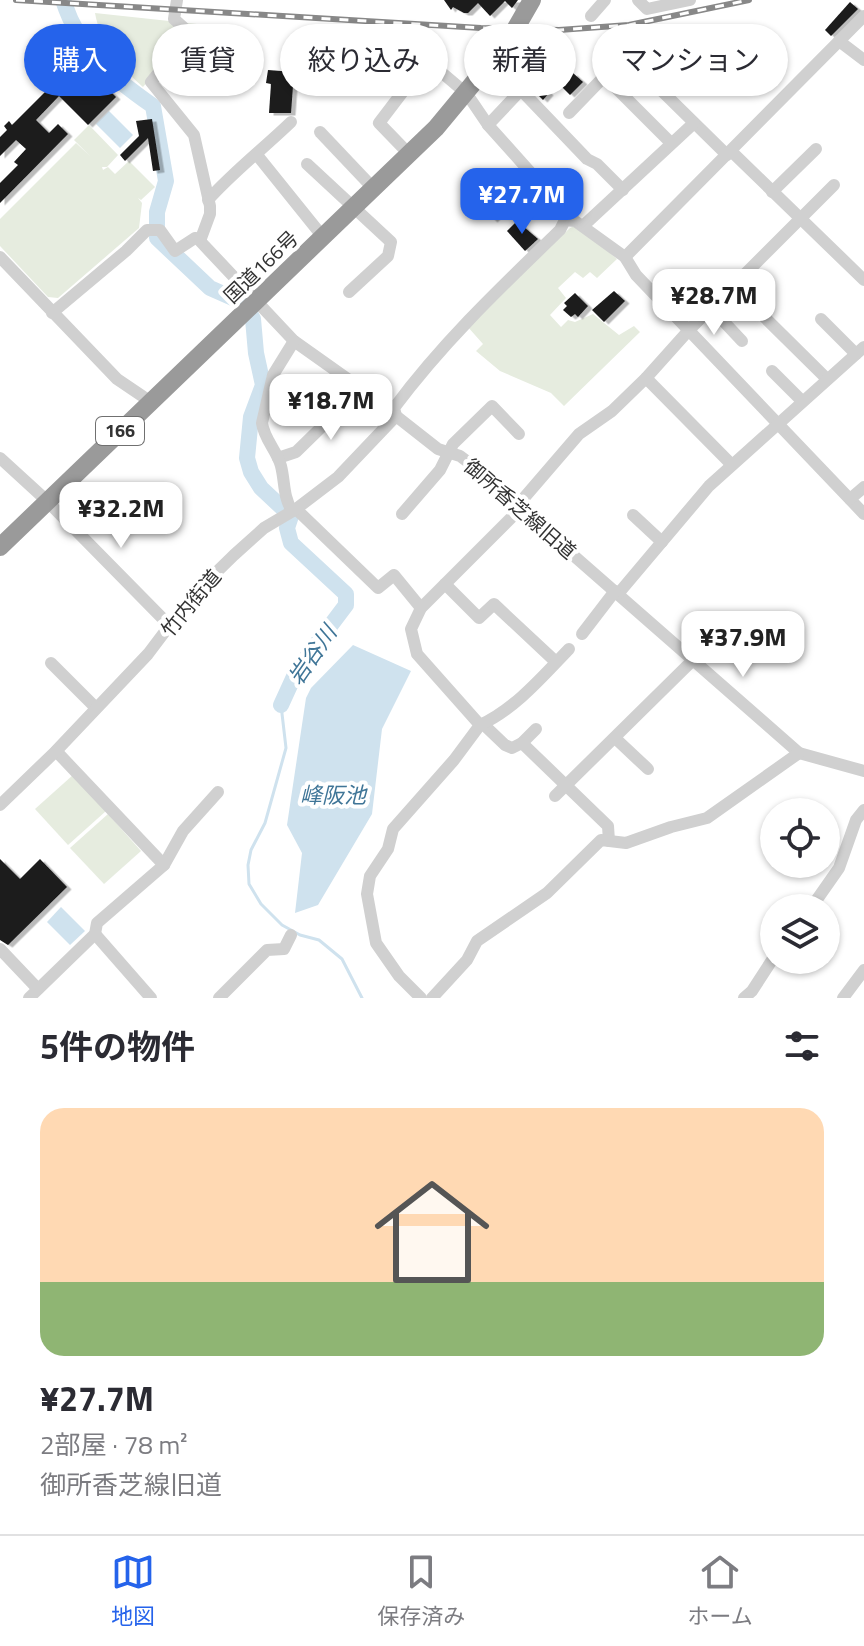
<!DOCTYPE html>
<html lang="ja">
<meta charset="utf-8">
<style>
body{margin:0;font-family:"Titillium Web","Noto Sans JP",sans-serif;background:#f7f7f7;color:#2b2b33;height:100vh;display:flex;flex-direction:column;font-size:30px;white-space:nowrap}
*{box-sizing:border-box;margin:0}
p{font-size:26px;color:#7c7c81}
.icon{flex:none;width:44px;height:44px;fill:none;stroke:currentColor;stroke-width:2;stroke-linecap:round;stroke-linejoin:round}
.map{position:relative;height:998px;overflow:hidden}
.sheet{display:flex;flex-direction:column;background:#fff;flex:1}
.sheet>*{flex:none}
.top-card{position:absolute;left:24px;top:24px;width:816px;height:72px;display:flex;gap:16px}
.fabs{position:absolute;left:760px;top:798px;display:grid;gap:16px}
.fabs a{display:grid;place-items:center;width:80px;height:80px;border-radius:50%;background:#fff;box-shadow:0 2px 6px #0004;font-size:40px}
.price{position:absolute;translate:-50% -68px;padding:0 18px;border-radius:16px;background:#fff;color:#222;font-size:26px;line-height:52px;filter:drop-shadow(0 2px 4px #0008)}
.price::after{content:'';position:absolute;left:50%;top:48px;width:24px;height:18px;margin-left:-12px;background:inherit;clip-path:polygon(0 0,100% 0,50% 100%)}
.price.current{background:#2563eb;color:#fff}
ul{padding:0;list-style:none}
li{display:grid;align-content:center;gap:16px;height:424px;padding:0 40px}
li+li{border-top:2px solid #e1e1e2}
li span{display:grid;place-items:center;height:248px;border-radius:24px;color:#555}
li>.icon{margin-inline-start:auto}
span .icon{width:144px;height:144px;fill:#fffc;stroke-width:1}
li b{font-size:34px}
h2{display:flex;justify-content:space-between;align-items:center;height:96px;padding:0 40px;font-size:34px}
.pill{padding:0 28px;border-radius:36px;background:#fff;box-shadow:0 2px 6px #0004;font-size:28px;line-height:72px}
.pill.current{background:#2563eb;color:#fff}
.dock{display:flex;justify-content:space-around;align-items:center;height:112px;border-top:2px solid #e1e1e2;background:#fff;font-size:22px;color:#7c7c81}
.dock a{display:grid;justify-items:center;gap:4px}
.dock .current{color:#2563eb}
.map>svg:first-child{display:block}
</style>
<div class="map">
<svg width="864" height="998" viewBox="0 0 864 998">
<defs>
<filter id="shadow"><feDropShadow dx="4.5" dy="2.5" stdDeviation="0" flood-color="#0004"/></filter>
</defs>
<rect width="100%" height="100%" fill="#fff"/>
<g fill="#e6ecdf">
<path d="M95 13 234 28 231 80 218 91 200 93 179 70 173 74 163 63 143 87C121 68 100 42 95 13Z"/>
<polygon points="89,125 118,155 107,167 102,167 103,170 108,167 115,174 129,161 155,187 141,200 138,198 142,203 139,228 58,298 48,297 0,246 0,219 76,143 90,156 74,140"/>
<polygon points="577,225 617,259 597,278 590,272 583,278 575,272 558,288 566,298 550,315 561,327 568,320 575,322 593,314 619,335 634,326 640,332 564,406 551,393 500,371 476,351 483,344 467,326 570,228"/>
<polygon points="73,775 106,811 68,845 35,809"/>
<polygon points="108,814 141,851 104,884 70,848"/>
</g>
<g fill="#cfe2ee">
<polygon points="109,111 133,135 120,148 96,124"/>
<polygon points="353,645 411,671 382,729 372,814 318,905 295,913 302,853 287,825 306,698 311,688"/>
<polygon points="61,907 85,931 70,945 47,922"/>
</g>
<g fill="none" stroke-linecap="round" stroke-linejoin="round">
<polyline stroke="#cfe2ee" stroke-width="3" points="281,705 286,748 265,823 251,850 248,865 249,884 261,904 282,925 300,935 319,940 342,959 362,998"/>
<path stroke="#cfe2ee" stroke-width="16" d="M63 0C80 52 110 76 153 106L166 181 157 212V238L210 288 244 303 253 319 256 353 263 385 251 417 247 458 251 472 261 488 291 516 287 528 291 543 346 594V605L297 670 281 705"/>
</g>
<g fill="#1a1a1a" filter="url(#shadow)">
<polygon points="444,0 518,0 512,8 505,1 490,16 478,3 468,13 464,13 453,7 451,10"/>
<polygon points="850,2 858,9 831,36 825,30"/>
<polygon points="414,39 434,41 433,53 413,50"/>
<polygon points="73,54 116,97 88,125 59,96 36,120 49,133 58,124 68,134 0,203 0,183 18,165 14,162 26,149 16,140 0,156 0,137 7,130 4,126 9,121 12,125 50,87 45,82"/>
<polygon points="268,70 294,72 291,113 269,113 271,84 266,83"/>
<polygon points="573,73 583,82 570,95 561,86"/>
<polygon points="534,77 549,93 543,100 527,84"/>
<polygon points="152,119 160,170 153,171 148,138 125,161 120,155 139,136 136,121"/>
<polygon points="497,198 506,207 493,220 484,211"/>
<polygon points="517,221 538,239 525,251 507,231"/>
<polygon points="614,291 625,301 604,322 592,310"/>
<polygon points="575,293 588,306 578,317 575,314 571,317 563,310 567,306 564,303"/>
<polygon points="0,859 20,879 40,859 67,887 8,945 0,940"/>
</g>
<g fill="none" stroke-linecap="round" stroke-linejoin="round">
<g stroke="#d0d0d0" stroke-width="12">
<polyline points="177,0 174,19 184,28"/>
<polyline points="638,0 647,9 690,0"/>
<polyline points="591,16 605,0"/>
<polyline points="611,41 727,155"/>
<polyline points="839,41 864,60"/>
<path d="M314 50 427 60 467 94 488 125 564 210 565 220 560 230C501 287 443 342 394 408L396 416"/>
<polyline points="165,65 151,82 194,135 210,206 210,214 200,241 294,341 356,385 394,408"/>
<polyline points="604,76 671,143"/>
<polyline points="569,113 625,55"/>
<polyline points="488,125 521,90 587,159 597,164 623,190"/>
<polyline points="320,132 374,189"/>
<polyline points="731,151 864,280"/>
<polyline points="409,154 379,123 427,60"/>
<polyline points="257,155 323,237"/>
<polyline points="307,164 391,242 388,256 349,292"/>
<polyline points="772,192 816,149"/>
<path d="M208 200C234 171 263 149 291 122"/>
<polyline points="565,220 575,221 625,257 864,16"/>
<polyline points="583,226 694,123"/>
<polyline points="0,257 117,379 151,402"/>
<polyline points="625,257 636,275 864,514"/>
<polyline points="733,286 827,379"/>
<polyline points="711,308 742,341"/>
<polyline points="52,313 126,251 147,230 160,230 175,251 195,238 201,239"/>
<polyline points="821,319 856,354"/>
<polyline points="772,371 802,401"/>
<polyline points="646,378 732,465"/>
<polyline points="396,416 438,449 460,456 488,477 517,506 799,753 864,771"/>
<polyline points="0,458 46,500 170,626"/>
<polyline points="278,458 296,452 339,410 335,405 357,386"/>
<polyline points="850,499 864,487"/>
<polyline points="517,506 579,434 612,411 646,378 689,330 834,185"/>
<polyline points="296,509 378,588 394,575 421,608"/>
<path d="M292 511C283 496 285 482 281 466 277 451 264 439 262 423L273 375 294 341"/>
<polyline points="402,514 440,470 453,444 492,406 519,434"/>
<polyline points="633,515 662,542"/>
<polyline points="445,584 479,618 494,604 556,662"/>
<polyline points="618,594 709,486 864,347"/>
<polyline points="582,634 615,591"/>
<polyline points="51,663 96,708"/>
<polyline points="483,724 505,745 512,748 522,743 536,729"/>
<path d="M480 725C515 709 543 676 569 649"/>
<polyline points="615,738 648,769"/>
<polyline points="522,743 608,826 609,841"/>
<polyline points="56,751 164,865"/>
<polyline points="555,796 694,659"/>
<polyline points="0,805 56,751 148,654 191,597 234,555 264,528 296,509 338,477 396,416"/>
<polyline points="811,908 839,868 856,820 864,810"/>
<polyline points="95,934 151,998"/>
<polyline points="0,949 38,989"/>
<polyline points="29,998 95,934 97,923 164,865 183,831 218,792"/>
<polyline points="219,998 267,950 284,949 291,935"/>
<polyline points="421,998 399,976 376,943 367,894 370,876 388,849 393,829 454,760 480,725 417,654 411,629 421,608 520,509"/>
<polyline points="432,998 467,960 477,941 547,893 601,840 626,843 671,827 707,818 799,753"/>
<polyline points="744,998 752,991 774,957"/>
<polyline points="843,998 864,970"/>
</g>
<polyline stroke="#9a9a9a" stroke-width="18" points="0,547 436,128 509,40 532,0"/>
<g stroke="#888" stroke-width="6">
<polyline id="rail" points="16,0 481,28 559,30 629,25 749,0"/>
</g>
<use href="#rail" stroke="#fff" stroke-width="3" stroke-dasharray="9" stroke-linecap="butt"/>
</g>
<g text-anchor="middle" stroke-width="8" stroke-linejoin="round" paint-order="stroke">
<rect fill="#fff" stroke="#707070" stroke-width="2" x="96" y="417" width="48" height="28" rx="6"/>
<g font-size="18" font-weight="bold" fill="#333">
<text x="120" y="437">166</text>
</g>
<g font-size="20" fill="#333" stroke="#fff">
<text transform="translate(261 267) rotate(-44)" y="7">国道166号</text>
<text transform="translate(520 509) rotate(41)" y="7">御所香芝線旧道</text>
<text transform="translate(191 603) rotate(-50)" y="7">竹内街道</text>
</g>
<g font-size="22" font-style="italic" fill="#3f7597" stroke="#fff">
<text transform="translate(312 655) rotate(-55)" y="8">岩谷川</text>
<text x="333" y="803">峰阪池</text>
</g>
</g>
</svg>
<div class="fabs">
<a><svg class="icon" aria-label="locate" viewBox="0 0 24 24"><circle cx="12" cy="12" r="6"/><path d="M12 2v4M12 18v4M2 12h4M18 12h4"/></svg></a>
<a><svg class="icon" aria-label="layers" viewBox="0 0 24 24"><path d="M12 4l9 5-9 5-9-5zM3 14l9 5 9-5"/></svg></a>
</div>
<b class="price current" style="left:522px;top:236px">¥27.7M</b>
<b class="price" style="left:714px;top:337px">¥28.7M</b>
<b class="price" style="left:331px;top:442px">¥18.7M</b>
<b class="price" style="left:121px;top:550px">¥32.2M</b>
<b class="price" style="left:743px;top:679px">¥37.9M</b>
<div class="top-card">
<a class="pill current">購入</a>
<a class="pill">賃貸</a>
<a class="pill">絞り込み</a>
<a class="pill">新着</a>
<a class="pill">マンション</a>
</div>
</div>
<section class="sheet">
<h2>5件の物件<svg class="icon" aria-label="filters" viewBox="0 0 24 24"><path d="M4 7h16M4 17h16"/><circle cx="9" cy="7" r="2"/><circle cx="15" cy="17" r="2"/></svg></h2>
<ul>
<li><span style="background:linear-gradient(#ffd9b3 70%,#8fb573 0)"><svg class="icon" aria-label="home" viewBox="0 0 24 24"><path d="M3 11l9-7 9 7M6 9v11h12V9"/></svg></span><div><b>¥27.7M</b><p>2部屋 · 78 m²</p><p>御所香芝線旧道</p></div></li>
</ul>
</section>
<nav class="dock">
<a class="current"><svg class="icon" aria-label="map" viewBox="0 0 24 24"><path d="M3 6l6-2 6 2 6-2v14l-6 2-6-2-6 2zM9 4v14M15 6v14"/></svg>地図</a>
<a><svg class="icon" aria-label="saved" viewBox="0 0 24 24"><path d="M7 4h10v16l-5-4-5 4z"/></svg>保存済み</a>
<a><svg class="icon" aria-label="home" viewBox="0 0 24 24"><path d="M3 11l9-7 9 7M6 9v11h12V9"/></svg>ホーム</a>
</nav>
